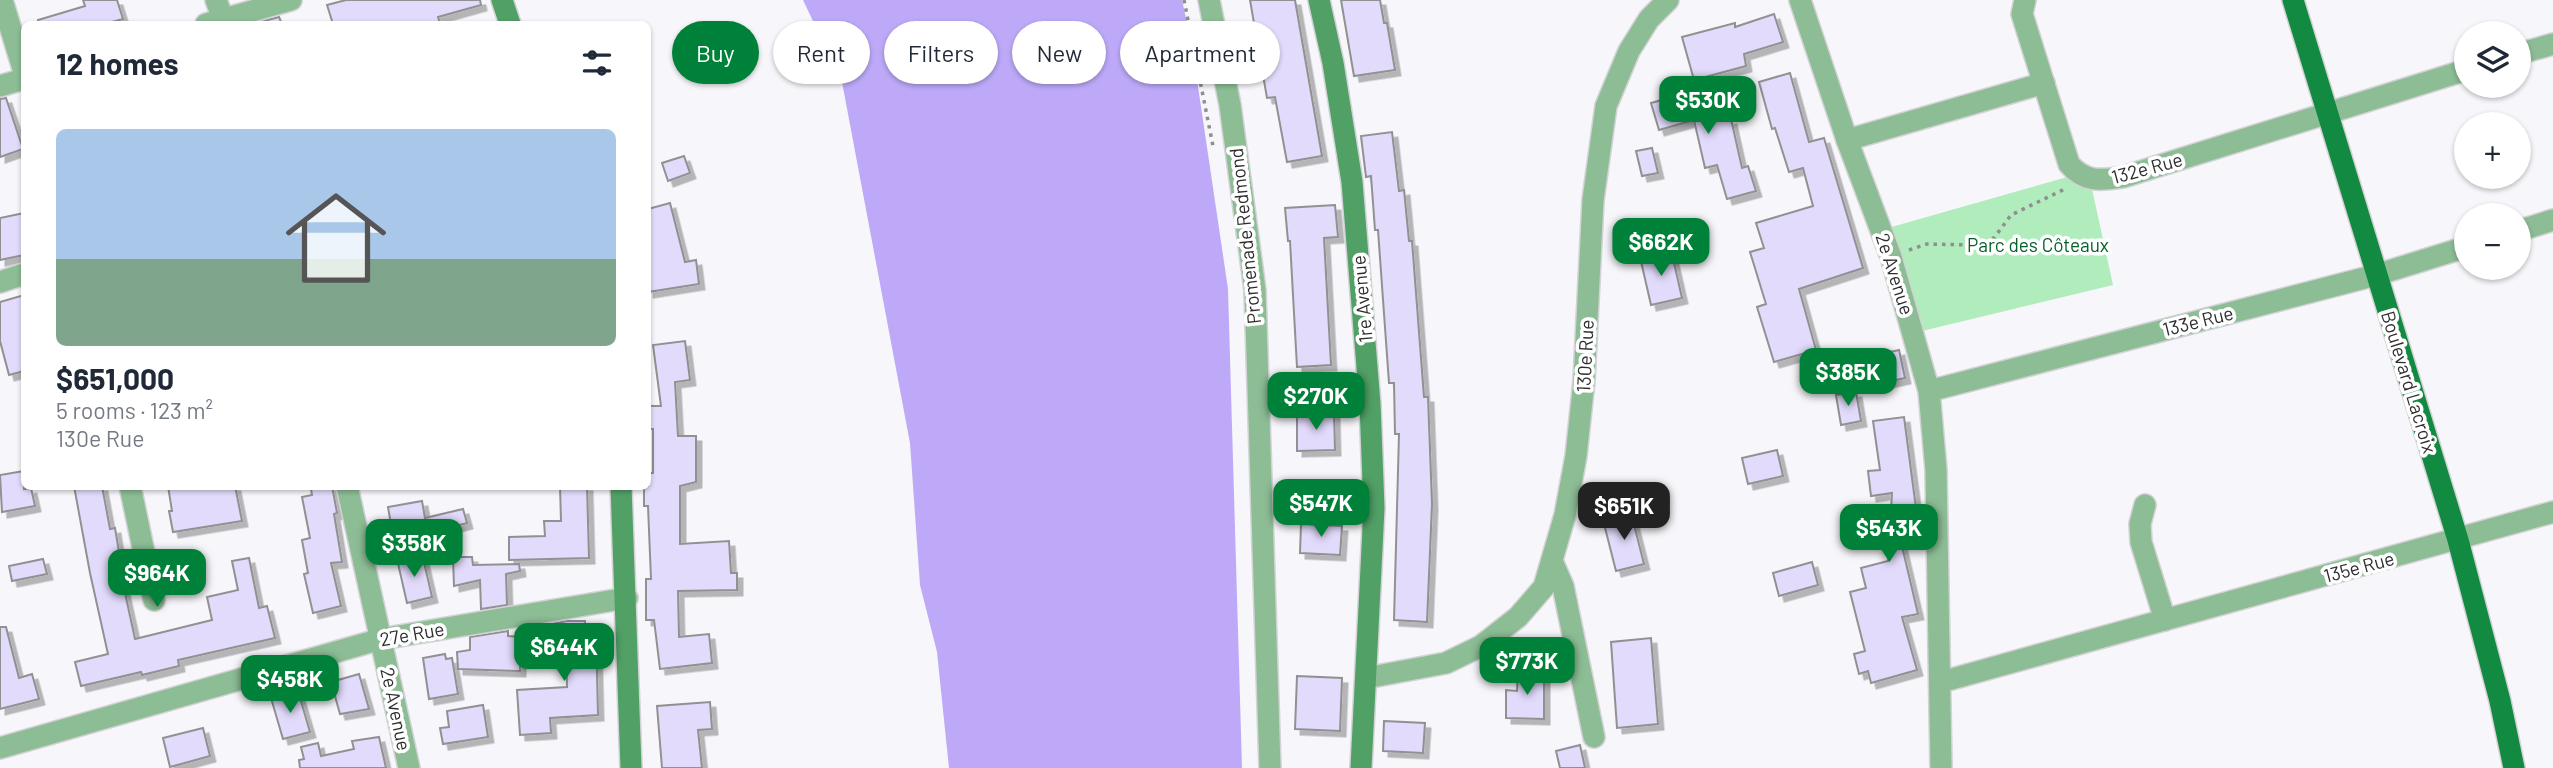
<!DOCTYPE html>
<meta charset="utf-8">
<style>
body{margin:0;font-family:Barlow,sans-serif;background:#f6f6f7;color:#1f2937;height:100vh;display:flex;flex-direction:column;font-size:26px;white-space:nowrap}
*{box-sizing:border-box;margin:0}
p{font-size:23px;color:#747a83}
.icon{flex:none;width:38px;height:38px;fill:none;stroke:currentColor;stroke-width:2;stroke-linecap:round;stroke-linejoin:round}
.map{position:relative;flex:1;overflow:hidden}
.drawer{position:absolute;left:21px;top:21px;width:630px;height:469px;display:flex;flex-direction:column;background:#fff;border-radius:10px;box-shadow:0 2px 5px #0004}
.drawer>*{flex:none}
.banner{position:absolute;left:672px;top:21px;width:665px;height:63px;display:flex;gap:14px}
.fabs{position:absolute;left:2454px;top:21px;display:grid;gap:14px}
.fabs a{display:grid;place-items:center;width:77px;height:77px;border-radius:50%;background:#fff;box-shadow:0 2px 5px #0004;font-size:35px}
.price{position:absolute;translate:-50% -60px;padding:0 16px;border-radius:14px;background:#00813a;color:#fff;font-size:23px;line-height:46px;filter:drop-shadow(0 2px 4px #0008)}
.price::after{content:'';position:absolute;left:50%;top:42px;width:21px;height:16px;margin-left:-10px;background:inherit;clip-path:polygon(0 0,100% 0,50% 100%)}
.price.on{background:#222;color:#fff}
ul{padding:0;list-style:none}
li{display:grid;align-content:center;gap:14px;height:371px;padding:0 35px}
li span{display:grid;place-items:center;height:217px;border-radius:10px;color:#555}
li>.icon{margin-inline-start:auto}
span .icon{width:126px;height:126px;fill:#fffc;stroke-width:1}
li b{font-size:30px}
h2{display:flex;justify-content:space-between;align-items:center;height:84px;padding:0 35px;font-size:30px}
.chip{padding:0 24px;border-radius:32px;background:#fff;box-shadow:0 2px 5px #0004;font-size:24px;line-height:63px}
.chip.on{background:#00813a;color:#fff}
.map>svg:first-child{display:block}
</style>
<div class="map">
<svg width="2553" height="768" viewBox="0 0 2553 768">
<defs>
<filter id="shadow"><feDropShadow dx="5.5" dy="5.5" stdDeviation="0" flood-color="#0004"/></filter>
</defs>
<rect width="100%" height="100%" fill="#f7f6fa"/>
<polygon fill="#b0ecbc" points="2078,174 2090,180 2113,285 1914,333 1881,230"/>
<polygon fill="#bda9f8" points="803,0 1182,0 1192,46 1228,289 1242,768 949,768 937,652 920,585 910,443 842,82"/>
<g fill="#e2dbfb" stroke="#919194" stroke-width="2" filter="url(#shadow)">
<polygon points="83,0 117,0 123,19 104,24 38,24 38,20 85,6"/>
<polygon points="346,0 480,0 481,5 438,17 440,24 333,24 327,5"/>
<polygon points="1250,0 1295,0 1322,156 1287,162 1275,97 1267,98"/>
<polygon points="1341,0 1380,0 1384,23 1387,23 1395,70 1354,76"/>
<polygon points="1774,14 1783,42 1744,54 1746,66 1694,80 1682,37 1735,23 1735,27"/>
<polygon points="279,17 282,24 253,24"/>
<polygon points="1790,73 1809,142 1824,138 1863,268 1799,289 1816,350 1774,362 1757,307 1766,304 1750,252 1764,248 1756,223 1813,206 1803,168 1789,172 1775,128 1772,129 1759,82"/>
<polygon points="1711,86 1721,121 1731,119 1742,168 1748,166 1756,191 1727,199 1717,165 1705,168 1694,120 1659,130 1651,103"/>
<polygon points="6,98 23,149 0,157 0,99"/>
<polygon points="1392,132 1399,191 1404,190 1409,241 1412,241 1424,397 1428,397 1432,504 1427,622 1394,620 1399,434 1395,434 1394,383 1389,383 1378,230 1375,230 1371,176 1366,177 1361,136"/>
<polygon points="1652,148 1658,173 1642,176 1636,151"/>
<polygon points="684,156 690,173 668,181 662,163"/>
<polygon points="670,203 685,262 696,260 699,284 648,292 648,209"/>
<polygon points="1335,205 1338,237 1324,238 1331,365 1297,367 1290,241 1288,241 1285,208"/>
<polygon points="24,213 24,255 0,260 0,218"/>
<polygon points="1671,250 1682,298 1651,305 1640,257"/>
<polygon points="24,295 24,371 9,375 0,341 0,302"/>
<polygon points="685,341 690,380 675,382 678,436 696,436 696,482 680,486 680,544 729,541 731,573 737,573 737,590 678,591 679,637 709,634 712,663 660,669 654,620 646,620 646,579 651,579 648,506 644,506 644,486 648,486 648,473 653,473 653,429 648,429 648,406 661,406 653,345"/>
<polygon points="1899,350 1905,378 1878,384 1872,356"/>
<polygon points="1856,392 1861,421 1841,425 1836,395"/>
<polygon points="1297,413 1334,413 1335,450 1297,451"/>
<polygon points="1904,417 1917,516 1916,538 1900,538 1918,614 1902,617 1917,670 1871,683 1868,671 1859,674 1854,654 1865,651 1850,592 1866,588 1861,568 1888,561 1892,493 1871,496 1868,471 1880,470 1873,421"/>
<polygon points="1777,450 1783,476 1748,484 1742,458"/>
<polygon points="24,471 24,489 31,488 35,506 2,512 0,475"/>
<polygon points="74,486 102,486 110,529 115,528 119,552 116,552 135,639 212,620 207,597 238,590 232,561 249,558 259,608 267,606 275,638 178,660 179,666 142,675 141,672 81,686 75,662 108,654 90,573"/>
<polygon points="168,486 235,486 242,521 173,532 169,511 172,511"/>
<polygon points="323,486 332,486 337,513 334,514 342,562 331,563 341,606 313,613 304,574 308,573 302,540 310,538 302,497 312,495 311,489"/>
<polygon points="560,486 587,486 589,558 509,560 509,537 545,536 544,521 561,521"/>
<polygon points="422,501 425,518 463,509 467,523 394,542 388,507"/>
<polygon points="1631,513 1644,564 1616,571 1603,520"/>
<polygon points="1301,524 1342,526 1340,555 1300,553"/>
<polygon points="453,557 472,557 473,565 519,564 520,571 506,574 507,605 481,609 480,580 454,586"/>
<polygon points="423,558 432,597 407,603 397,559"/>
<polygon points="43,559 47,574 12,581 9,566"/>
<polygon points="1812,562 1818,585 1779,596 1773,573"/>
<polygon points="567,621 585,621 586,637 596,637 598,715 550,718 551,733 520,735 517,690 567,687 566,647 552,647 551,624"/>
<polygon points="0,627 6,627 19,678 32,674 39,699 0,709"/>
<polygon points="508,631 508,636 521,637 520,671 458,669 457,652 470,650 470,637"/>
<polygon points="1651,638 1658,724 1617,728 1611,642"/>
<polygon points="445,654 446,659 452,658 458,694 429,699 423,658"/>
<polygon points="1518,672 1544,672 1544,719 1506,718 1506,690 1517,691"/>
<polygon points="359,674 369,709 340,714 331,682"/>
<polygon points="1297,676 1342,678 1340,731 1295,729"/>
<polygon points="298,691 310,732 283,739 271,698"/>
<polygon points="710,702 712,729 698,730 702,768 662,768 657,706"/>
<polygon points="483,705 488,737 443,744 440,728 449,727 447,711"/>
<polygon points="1384,721 1425,723 1423,753 1383,751"/>
<polygon points="203,728 210,756 170,767 163,738"/>
<polygon points="379,737 386,768 300,768 299,760 304,759 301,747 318,743 321,756 354,749 352,741"/>
<polygon points="1580,745 1585,768 1560,768 1556,751"/>
</g>
<g fill="none" stroke-linecap="round" stroke-linejoin="round">
<g stroke="#d3d2d5" stroke-width="24">
<g id="street">
<polyline points="2,0 24,72"/>
<polyline points="216,0 225,24"/>
<polyline points="1209,0 1230,105 1255,290 1270,768"/>
<polyline points="1800,0 1847,140 1891,257 1929,391 1936,470 1941,768"/>
<path d="M2025 0 2022 14 2069 164C2084 182 2100 181 2123 177L2466 70"/>
<polyline points="206,24 291,0"/>
<polyline points="2518,54 2553,44"/>
<polyline points="0,86 24,79"/>
<polyline points="1847,140 2044,83"/>
<polyline points="2518,231 2553,220"/>
<polyline points="0,282 24,274"/>
<polyline points="1929,391 2376,275 2466,247"/>
<polyline points="130,486 154,600"/>
<polyline points="347,486 409,768"/>
<polyline points="2145,505 2140,524 2141,542 2165,620"/>
<polyline points="1552,561 1563,586 1594,737"/>
<polyline points="1366,678 1446,663 1481,646 1518,617 1544,587 1565,515 1576,456 1584,381 1593,200 1606,106 1629,51 1649,19 1668,0"/>
<polyline points="1941,682 2553,512"/>
<polyline points="0,748 381,639 627,598"/>
</g>
</g>
<g stroke="#d3d2d5" stroke-width="24">
<g id="secondary">
<polyline points="502,0 510,24"/>
<polyline points="1319,0 1333,63 1352,182 1370,404 1374,508 1361,768"/>
<polyline points="621,486 631,768"/>
</g>
</g>
<g stroke="#d3d2d5" stroke-width="24">
<polyline id="primary" points="2293,0 2458,540 2500,701 2514,768"/>
</g>
<g stroke="#8f8e91" stroke-width="3.5" stroke-dasharray="3.5 5" stroke-linecap="butt">
<polyline points="1184,0 1213,146"/>
<polyline points="1909,250 1927,244 1973,245 1994,238 2011,215 2067,188"/>
</g>
<use href="#street" stroke="#8cbd95" stroke-width="21"/>
<use href="#secondary" stroke="#51a066" stroke-width="21"/>
<use href="#primary" stroke="#128a42" stroke-width="21"/>
</g>
<g text-anchor="middle" stroke-width="7" stroke-linejoin="round" paint-order="stroke">
<g font-size="19" fill="#2d2d2e" stroke="#fff">
<text transform="translate(2147 168) rotate(-15)" y="7">132e Rue</text>
<text transform="translate(1245 236) rotate(-96)" y="7">Promenade Redmond</text>
<text transform="translate(1895 274) rotate(72)" y="7">2e Avenue</text>
<text transform="translate(1362 299) rotate(-95)" y="7">1re Avenue</text>
<text transform="translate(2198 321) rotate(-14)" y="7">133e Rue</text>
<text transform="translate(1585 356) rotate(-87)" y="7">130e Rue</text>
<text transform="translate(2409 382) rotate(73)" y="7">Boulevard Lacroix</text>
<text transform="translate(2359 567) rotate(-15)" y="7">135e Rue</text>
<text transform="translate(412 634) rotate(-10)" y="7">27e Rue</text>
<text transform="translate(396 709) rotate(78)" y="7">2e Avenue</text>
</g>
<g font-size="19" fill="#065f2b" stroke="#fff">
<text x="2038" y="252">Parc des Côteaux</text>
</g>
</g>
</svg>
<div class="fabs">
<a><svg class="icon" aria-label="layers" viewBox="0 0 24 24"><path d="M12 4l9 5-9 5-9-5zM3 14l9 5 9-5"/></svg></a>
<a>+</a>
<a>−</a>
</div>
<b class="price" style="left:1708px;top:136px">$530K</b>
<b class="price" style="left:1661px;top:278px">$662K</b>
<b class="price" style="left:1848px;top:408px">$385K</b>
<b class="price" style="left:1316px;top:432px">$270K</b>
<b class="price" style="left:1321px;top:539px">$547K</b>
<b class="price on" style="left:1624px;top:542px">$651K</b>
<b class="price" style="left:1889px;top:564px">$543K</b>
<b class="price" style="left:414px;top:579px">$358K</b>
<b class="price" style="left:157px;top:609px">$964K</b>
<b class="price" style="left:564px;top:683px">$644K</b>
<b class="price" style="left:1527px;top:697px">$773K</b>
<b class="price" style="left:290px;top:715px">$458K</b>
<div class="banner">
<a class="chip on">Buy</a>
<a class="chip">Rent</a>
<a class="chip">Filters</a>
<a class="chip">New</a>
<a class="chip">Apartment</a>
</div>
<section class="drawer">
<h2>12 homes<svg class="icon" aria-label="filters" viewBox="0 0 24 24"><path d="M4 7h16M4 17h16"/><circle cx="9" cy="7" r="2"/><circle cx="15" cy="17" r="2"/></svg></h2>
<ul>
<li><span style="background:linear-gradient(#a9c7e8 60%,#7fa58c 0)"><svg class="icon" aria-label="home" viewBox="0 0 24 24"><path d="M3 11l9-7 9 7M6 9v11h12V9"/></svg></span><div><b>$651,000</b><p>5 rooms · 123 m²</p><p>130e Rue</p></div></li>
</ul>
</section>
</div>
